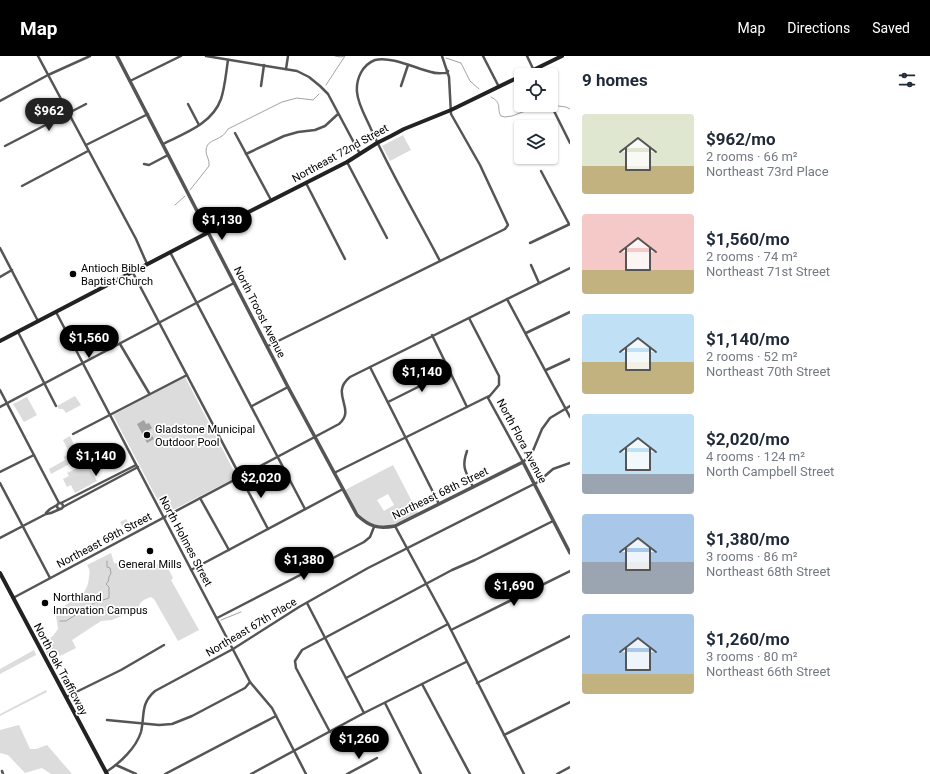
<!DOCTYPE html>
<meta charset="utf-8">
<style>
body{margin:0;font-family:Roboto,sans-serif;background:#f6f6f7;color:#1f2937;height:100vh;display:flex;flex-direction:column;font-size:15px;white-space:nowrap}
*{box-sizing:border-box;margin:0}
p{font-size:13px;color:#747a83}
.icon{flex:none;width:22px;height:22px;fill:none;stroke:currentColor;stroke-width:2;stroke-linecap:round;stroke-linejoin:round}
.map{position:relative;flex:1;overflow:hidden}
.details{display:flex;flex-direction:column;background:#fff;width:360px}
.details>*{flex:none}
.buttons{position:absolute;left:514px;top:12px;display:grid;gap:8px}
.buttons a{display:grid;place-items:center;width:44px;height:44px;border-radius:4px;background:#fff;box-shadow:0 1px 3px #0004;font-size:20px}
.price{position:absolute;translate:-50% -34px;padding:0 9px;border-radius:14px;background:#000;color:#fff;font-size:13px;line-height:26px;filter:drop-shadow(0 1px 2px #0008)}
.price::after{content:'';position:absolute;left:50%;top:24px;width:12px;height:9px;margin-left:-6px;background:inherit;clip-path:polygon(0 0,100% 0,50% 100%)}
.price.selected{background:#222;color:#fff}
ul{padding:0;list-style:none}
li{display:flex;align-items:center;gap:12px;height:100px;padding:0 12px}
li span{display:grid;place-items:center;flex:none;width:112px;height:80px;border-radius:4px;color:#555}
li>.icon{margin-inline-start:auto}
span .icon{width:48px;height:48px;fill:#fffc;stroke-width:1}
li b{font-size:17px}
h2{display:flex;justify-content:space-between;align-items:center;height:48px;padding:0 12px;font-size:17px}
header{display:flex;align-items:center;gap:24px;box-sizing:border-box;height:56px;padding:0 20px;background:#000;color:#fff}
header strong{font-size:19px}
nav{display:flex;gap:22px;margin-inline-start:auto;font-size:14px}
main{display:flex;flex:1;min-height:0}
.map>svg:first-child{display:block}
</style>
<header>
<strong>Map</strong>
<nav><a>Map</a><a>Directions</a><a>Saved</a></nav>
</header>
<main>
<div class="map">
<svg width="570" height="718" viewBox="0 0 570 718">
<rect width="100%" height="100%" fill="#fff"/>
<g fill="#dcdcdc" fill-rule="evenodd">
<polygon points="403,79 411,94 390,105 382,90"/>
<polygon points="185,321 237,421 165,458 113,359"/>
<polygon points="75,340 81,349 66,357 63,353 59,353 57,350"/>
<polygon points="27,341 37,359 24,366 13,348"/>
<polygon points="70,380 77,395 70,398 63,384"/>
<polygon points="69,398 73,406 51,418 49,413 65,404 64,401"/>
<polygon points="87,407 97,425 75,437 71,429 67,431 63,423 69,420 67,417"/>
<path d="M393 409 418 457C399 467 377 479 359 458 353 451 349 442 345 434ZM388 438 394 449 384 455 377 444Z"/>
<polygon points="126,463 133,473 126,477 120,466"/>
<path d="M111 497 114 507 139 512 148 513 164 504 173 522 171 524 199 574 178 585 154 543 151 541C143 544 140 545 138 553L112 564 101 565 72 584 76 592 60 600 57 595 48 600 42 588 53 580 58 573 56 559C67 541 87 547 89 521 90 516 90 514 87 509Z"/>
<polygon points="34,594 36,599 0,618 0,613"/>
<polygon points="46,634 47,636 0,660 0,658"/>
<polygon points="19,669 30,693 36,693 47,689 72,718 51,718 42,712 25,717 8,699 0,697 0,674"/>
</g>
<polygon fill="#a3a3a3" points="144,364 146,368 149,367 152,372 149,374 154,383 147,387 137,368"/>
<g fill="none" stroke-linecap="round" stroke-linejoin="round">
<g stroke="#a3a3a3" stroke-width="1">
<polyline points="335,0 341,1 344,0"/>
<polyline points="446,2 461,7 470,25 479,33"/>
<polyline points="326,29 345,0"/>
<path d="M491 41C503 47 496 52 501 60L505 61 512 60 528 54 546 51"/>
<polyline points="558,50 566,51 570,53"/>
<path d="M190 134 209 110C210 104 206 100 206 95 206 85 215 85 222 80 224 79 226 76 228 73L282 46 297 42 313 44 319 38"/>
<polyline points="175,149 185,140"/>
<polyline points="221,564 241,556"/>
<polyline points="60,565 66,565 94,547 109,542 109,531 106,528 108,526 109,521 111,517 110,512 107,511 107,505"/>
</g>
<g stroke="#555" stroke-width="2.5">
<polyline points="38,0 136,183 147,208"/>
<polyline points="206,0 297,15 309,21 320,30 328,38 360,98"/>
<polyline points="483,0 499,31"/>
<polyline points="527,0 536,19"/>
<polyline points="286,13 288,0"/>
<polyline points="130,25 181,0"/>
<polyline points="261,30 264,9"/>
<polyline points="401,30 408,9"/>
<polyline points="0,45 48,19 90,0"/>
<polyline points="188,48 199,69"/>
<polyline points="551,49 570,87"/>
<polyline points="235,77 271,144"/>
<path d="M163 88C185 77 212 68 221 43 225 31 226 17 228 4"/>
<polyline points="86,89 148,58"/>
<polyline points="5,90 86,48"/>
<polyline points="246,98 284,80 298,76 315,74 325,70 338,58"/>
<polyline points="347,106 387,182"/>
<polyline points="144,108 149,109 168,99"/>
<polyline points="541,115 569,168"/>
<polyline points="306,127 345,203"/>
<polyline points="22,130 88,95"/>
<polyline points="530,187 570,168"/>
<polyline points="0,192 38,265"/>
<polyline points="170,196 305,453"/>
<path d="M440 205C417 161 391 117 371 73 366 61 358 49 357 36 356 23 362 9 375 4 391 0 415 12 431 16 436 18 441 17 446 17L448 15"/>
<polyline points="531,209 539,227"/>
<polyline points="132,215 268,473"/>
<polyline points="0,221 12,214"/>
<polyline points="507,243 570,361"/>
<polyline points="56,256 250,626 272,652 306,718"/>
<polyline points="469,262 499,320 499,329 488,342 523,406 532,397 542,373 550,362 570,350"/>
<polyline points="18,276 56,350"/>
<polyline points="526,277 570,256"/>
<polyline points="432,279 467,351"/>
<polyline points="120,288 149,337"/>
<polyline points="268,290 505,173 508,169 480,109 451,58 449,21 442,0"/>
<polyline points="370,311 439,448"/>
<polyline points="546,314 570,303"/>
<polyline points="0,334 59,447"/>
<polyline points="388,346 450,315"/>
<polyline points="252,350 288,331"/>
<polyline points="0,351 234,227"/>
<polyline points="73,378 187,319"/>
<path d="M467 395C461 412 466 416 473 431"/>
<polyline points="0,416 34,399"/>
<polyline points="334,417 489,340"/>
<polyline points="0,427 50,522"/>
<polyline points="200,442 229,494"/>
<polyline points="61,447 136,409"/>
<circle cx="60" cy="450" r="3"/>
<polyline points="63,451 138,411"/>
<polyline points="46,457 50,453 57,449"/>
<polyline points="395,470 448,568 524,718"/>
<polyline points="0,482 46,458 51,457 60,453"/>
<polyline points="191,514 343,433"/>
<path d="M13 542 339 368C357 353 329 338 350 321L570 212"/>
<polyline points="307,547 364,657"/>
<polyline points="217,562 364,486 370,481 374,471"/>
<polyline points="451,574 570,515"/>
<polyline points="346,622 448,568"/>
<polyline points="477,627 570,580"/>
<polyline points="422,628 470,718"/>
<polyline points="66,641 121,614 164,589"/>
<polyline points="385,647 421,718"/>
<polyline points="107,664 159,669 172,668 192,660 245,632 250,626"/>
<polyline points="330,676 296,612 295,605 302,594 452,514 475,504 553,465"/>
<polyline points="504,679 570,646"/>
<polyline points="116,709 136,718"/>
<polyline points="2,715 3,718"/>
<path d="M106 716C120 707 136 692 141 676 145 659 140 648 155 635L233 593 299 551 368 512 538 426 553 413 570 407"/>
<polyline points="165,718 276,660"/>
<polyline points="251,718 364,657 466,606"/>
<polyline points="347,718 377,702"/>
<polyline points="557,718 570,711"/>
</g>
<path stroke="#555" stroke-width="3.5" d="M117 0 288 331 357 459C370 471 378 473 395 470L523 406 570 497"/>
<g stroke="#222" stroke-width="4">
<polyline points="523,19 562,0"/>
<polyline points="0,285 209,176 347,106 377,87 391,80 404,73 451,54 521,20"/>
<polyline points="0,517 107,718"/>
</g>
</g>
<g fill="#000" stroke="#fff" stroke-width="1.5">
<circle cx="73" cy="218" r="4"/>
<circle cx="147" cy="379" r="4"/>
<circle cx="150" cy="495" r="4"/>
<circle cx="45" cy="547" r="4"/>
</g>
<g text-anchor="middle" stroke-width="3.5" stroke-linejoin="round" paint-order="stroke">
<g font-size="11" fill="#000" stroke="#fff">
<text transform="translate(340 97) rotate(-29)" y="4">Northeast 72nd Street</text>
<text transform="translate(260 256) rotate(63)" y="4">North Troost Avenue</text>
<text transform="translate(522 385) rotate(62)" y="4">North Flora Avenue</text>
<text transform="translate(440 437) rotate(-26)" y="4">Northeast 68th Street</text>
<text transform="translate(104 484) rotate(-28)" y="4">Northeast 69th Street</text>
<text transform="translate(186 485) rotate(62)" y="4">North Holmes Street</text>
<text transform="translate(251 571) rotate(-31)" y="4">Northeast 67th Place</text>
<text transform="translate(61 613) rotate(62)" y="4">North Oak Trafficway</text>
</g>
<g font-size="11" fill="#000" stroke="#fff" text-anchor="start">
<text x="81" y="216">Antioch Bible<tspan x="81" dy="13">Baptist Church</tspan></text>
<text x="155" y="377">Gladstone Municipal<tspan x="155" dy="13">Outdoor Pool</tspan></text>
<text x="150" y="512" text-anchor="middle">General Mills</text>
<text x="53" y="545">Northland<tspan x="53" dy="13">Innovation Campus</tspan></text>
</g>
</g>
</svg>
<div class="buttons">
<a><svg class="icon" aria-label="locate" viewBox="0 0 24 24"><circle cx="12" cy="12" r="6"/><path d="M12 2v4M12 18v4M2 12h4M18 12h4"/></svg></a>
<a><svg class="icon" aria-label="layers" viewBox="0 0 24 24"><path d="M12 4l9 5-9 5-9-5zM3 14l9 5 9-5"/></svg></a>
</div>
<b class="price selected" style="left:49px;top:76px">$962</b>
<b class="price" style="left:222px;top:185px">$1,130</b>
<b class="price" style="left:89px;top:303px">$1,560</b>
<b class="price" style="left:422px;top:337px">$1,140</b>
<b class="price" style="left:96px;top:421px">$1,140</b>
<b class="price" style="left:261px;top:443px">$2,020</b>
<b class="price" style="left:304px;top:525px">$1,380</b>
<b class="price" style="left:514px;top:551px">$1,690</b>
<b class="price" style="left:359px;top:704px">$1,260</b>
</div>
<section class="details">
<h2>9 homes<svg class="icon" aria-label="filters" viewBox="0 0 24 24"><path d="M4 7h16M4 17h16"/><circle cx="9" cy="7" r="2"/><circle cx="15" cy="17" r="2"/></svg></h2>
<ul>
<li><span style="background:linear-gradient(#dfe7d0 65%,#c2b280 0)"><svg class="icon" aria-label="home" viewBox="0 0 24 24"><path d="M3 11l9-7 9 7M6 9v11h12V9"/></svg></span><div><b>$962/mo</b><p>2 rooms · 66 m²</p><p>Northeast 73rd Place</p></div></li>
<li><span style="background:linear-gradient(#f6c9c9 70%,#c2b280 0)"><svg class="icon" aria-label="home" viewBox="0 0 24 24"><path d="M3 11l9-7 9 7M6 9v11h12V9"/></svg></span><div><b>$1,560/mo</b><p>2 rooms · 74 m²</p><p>Northeast 71st Street</p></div></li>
<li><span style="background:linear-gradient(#bfe0f5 60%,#c2b280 0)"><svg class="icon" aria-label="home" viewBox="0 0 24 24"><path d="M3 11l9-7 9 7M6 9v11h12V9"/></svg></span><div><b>$1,140/mo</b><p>2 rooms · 52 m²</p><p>Northeast 70th Street</p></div></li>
<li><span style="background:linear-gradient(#bfe0f5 75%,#9aa5b1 0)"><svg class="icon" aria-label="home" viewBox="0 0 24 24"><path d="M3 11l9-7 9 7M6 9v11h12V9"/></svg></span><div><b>$2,020/mo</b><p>4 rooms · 124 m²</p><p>North Campbell Street</p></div></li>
<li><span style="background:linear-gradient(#a9c7e8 60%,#9aa5b1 0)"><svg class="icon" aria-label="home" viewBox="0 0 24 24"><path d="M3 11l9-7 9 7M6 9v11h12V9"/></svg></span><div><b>$1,380/mo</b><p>3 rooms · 86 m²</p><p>Northeast 68th Street</p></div></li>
<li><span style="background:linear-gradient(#a9c7e8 75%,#c2b280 0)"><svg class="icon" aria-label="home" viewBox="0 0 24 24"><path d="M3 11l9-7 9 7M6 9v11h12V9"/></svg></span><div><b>$1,260/mo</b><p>3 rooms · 80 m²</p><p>Northeast 66th Street</p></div></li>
</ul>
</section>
</main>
